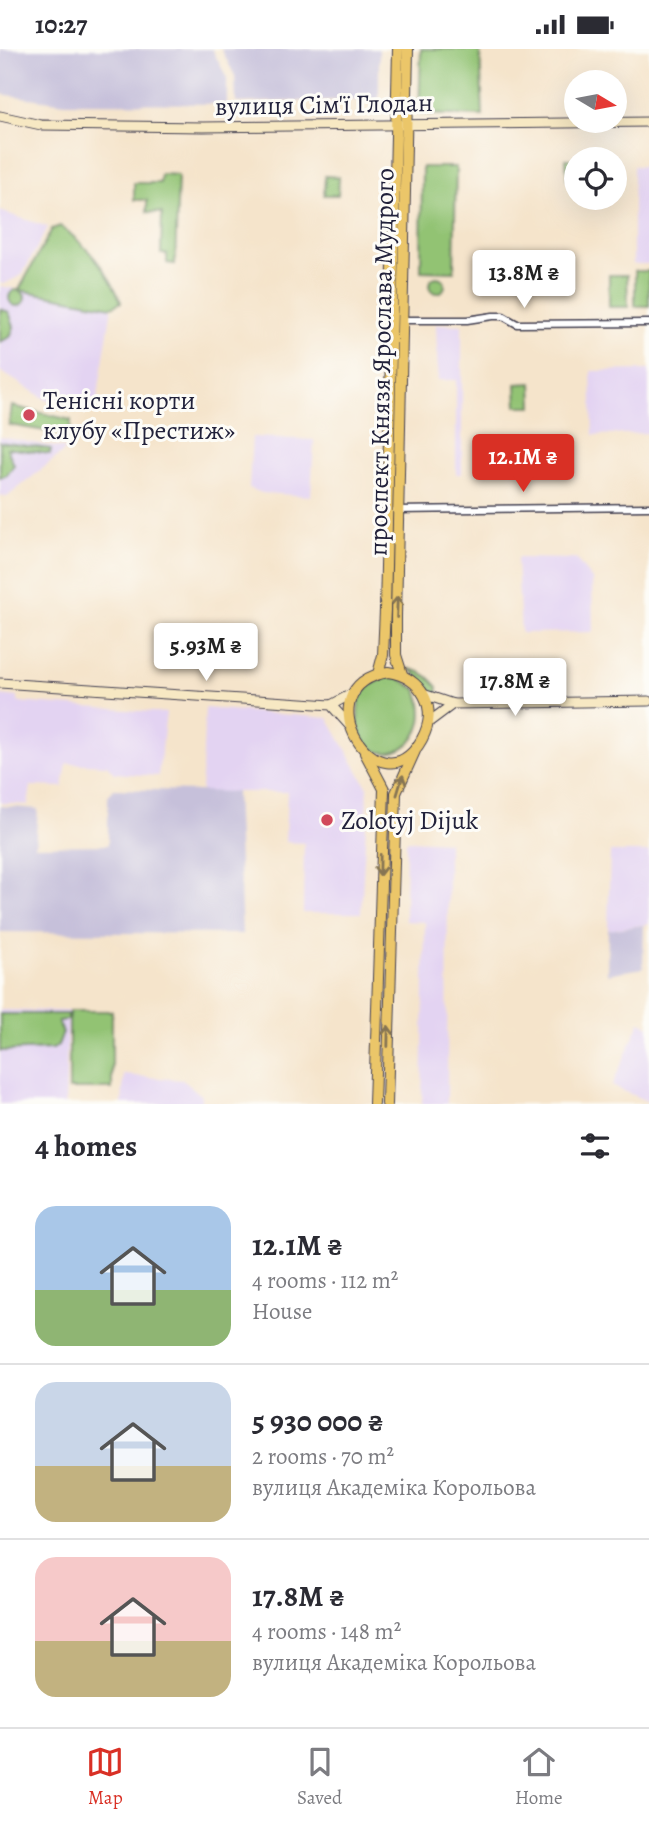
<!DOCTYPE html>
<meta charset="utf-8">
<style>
body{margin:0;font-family:Alegreya,serif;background:#f2f2f3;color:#2b2b33;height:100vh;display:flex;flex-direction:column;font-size:26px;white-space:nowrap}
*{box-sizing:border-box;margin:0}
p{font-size:23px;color:#7c7c81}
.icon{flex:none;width:38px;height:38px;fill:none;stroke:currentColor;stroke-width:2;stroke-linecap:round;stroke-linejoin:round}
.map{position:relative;height:1055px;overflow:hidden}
.drawer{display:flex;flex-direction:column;background:#fff;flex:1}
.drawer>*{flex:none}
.needle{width:46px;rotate:100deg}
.buttons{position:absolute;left:564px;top:21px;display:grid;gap:14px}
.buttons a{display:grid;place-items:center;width:63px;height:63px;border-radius:50%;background:#fff;box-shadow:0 7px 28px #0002;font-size:35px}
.price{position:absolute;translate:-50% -60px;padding:0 16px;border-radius:7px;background:#fff;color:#222;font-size:23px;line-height:46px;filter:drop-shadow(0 2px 4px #0008)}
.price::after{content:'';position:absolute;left:50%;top:42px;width:21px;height:16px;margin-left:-10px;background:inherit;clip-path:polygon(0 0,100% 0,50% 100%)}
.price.selected{background:#d93025;color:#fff}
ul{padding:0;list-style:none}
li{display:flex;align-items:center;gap:21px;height:175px;padding:0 35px}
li+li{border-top:2px solid #e1e1e2}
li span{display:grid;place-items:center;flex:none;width:196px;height:140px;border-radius:21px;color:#555}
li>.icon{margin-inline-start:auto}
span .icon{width:84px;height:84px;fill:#fffc;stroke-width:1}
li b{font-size:30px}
h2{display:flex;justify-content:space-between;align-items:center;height:84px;padding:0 35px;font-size:30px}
.status{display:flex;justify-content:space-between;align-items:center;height:49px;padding:0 35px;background:#fff;direction:ltr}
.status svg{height:19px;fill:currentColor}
.tab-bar{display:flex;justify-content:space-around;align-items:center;height:98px;border-top:2px solid #e1e1e2;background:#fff;font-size:19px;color:#7c7c81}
.tab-bar a{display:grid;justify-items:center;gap:4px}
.tab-bar .selected{color:#d93025}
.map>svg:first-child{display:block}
</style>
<div class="status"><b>10:27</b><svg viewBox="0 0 49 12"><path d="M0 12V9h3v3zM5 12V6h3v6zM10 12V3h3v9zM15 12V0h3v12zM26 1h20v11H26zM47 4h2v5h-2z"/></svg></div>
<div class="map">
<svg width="649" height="1055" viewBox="0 0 649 1055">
<rect width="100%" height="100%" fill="#fdfcf7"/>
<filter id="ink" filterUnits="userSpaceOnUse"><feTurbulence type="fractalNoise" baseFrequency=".0143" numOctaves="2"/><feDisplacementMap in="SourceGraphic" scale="14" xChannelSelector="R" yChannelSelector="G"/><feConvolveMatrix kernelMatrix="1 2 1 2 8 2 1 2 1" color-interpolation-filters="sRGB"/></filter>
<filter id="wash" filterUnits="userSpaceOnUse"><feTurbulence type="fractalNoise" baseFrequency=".00686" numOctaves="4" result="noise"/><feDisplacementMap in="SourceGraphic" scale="28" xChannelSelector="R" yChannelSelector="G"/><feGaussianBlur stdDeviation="1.57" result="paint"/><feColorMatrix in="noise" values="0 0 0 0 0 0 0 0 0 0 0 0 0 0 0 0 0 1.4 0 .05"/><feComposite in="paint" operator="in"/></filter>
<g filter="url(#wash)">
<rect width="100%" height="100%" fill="#f5e4cb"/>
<g fill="#e3d3f2">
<rect x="633" y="117" width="16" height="98"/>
<polygon points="0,162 48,178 22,226 4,235 0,234"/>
<polygon points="0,237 112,258 95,363 53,355 0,322"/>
<polygon points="436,275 462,276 462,425 456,425 456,331 438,331"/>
<polygon points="649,321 649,384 593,386 591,322"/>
<polygon points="0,388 67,400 7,448 0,446"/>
<polygon points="252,388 314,391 311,447 262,444 249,439"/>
<polygon points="517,509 576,510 592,530 593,583 521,584"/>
<polygon points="0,646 18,648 18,653 166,664 158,727 114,724 107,716 67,714 63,738 31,737 28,756 0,754"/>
<polygon points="205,659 328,669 368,739 361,864 303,864 304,794 285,793 287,743 201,743"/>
<polygon points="409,791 448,793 447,1055 422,1055 425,873 405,872 406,793"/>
<polygon points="610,803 649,803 649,875 608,881"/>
<polygon points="0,961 68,962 65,1055 0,1055"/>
<polygon points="640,973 649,977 649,1053 612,1037"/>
<polygon points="124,1026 183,1031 201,1046 201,1055 122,1055"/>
</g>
<g fill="#c6c0da">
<polygon points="0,0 212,0 227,29 227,55 65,54 0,45"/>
<polygon points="221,0 379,0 379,50 236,54 235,27"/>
<polygon points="114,740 236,743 242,885 0,883 0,757 38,760 35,797 108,796 108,746"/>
<polygon points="644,876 643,919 607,925 608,881"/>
</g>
<g fill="#92c373" stroke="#5a7257" stroke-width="2">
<polygon points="421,0 480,0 483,67 419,65"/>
<polygon points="566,110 606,109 606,110 576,110 576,131 567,131"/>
<polygon points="422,118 456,118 454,223 421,222"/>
<polygon points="161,125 178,126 175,215 167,214 167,205 161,205 162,164 147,163 147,151 134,151 134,134 160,134"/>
<polygon points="325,127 339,128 338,146 324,146"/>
<path d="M60 177C87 196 109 223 121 253L112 258 19 241 52 180Z"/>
<rect x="635" y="222" width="14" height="35"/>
<polygon points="609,226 627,226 628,258 609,258"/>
<circle cx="437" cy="236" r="8"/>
<circle cx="17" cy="249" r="8"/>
<polygon points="0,260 9,263 14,278 10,288 0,293"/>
<polygon points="532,334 533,357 517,357 516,335"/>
<polygon points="12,357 71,371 70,386 9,376"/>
<polygon points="0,393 51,400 50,405 7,399 14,416 7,426 0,429"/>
<path d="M410 620C424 623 429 628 438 638L437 646Z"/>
<path d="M388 628 399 629 417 641C443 705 355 733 358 661 359 640 370 635 388 628Z"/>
<rect x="69" y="962" width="43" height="78"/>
<polygon points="0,965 67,965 67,971 58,972 63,984 58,996 53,1000 0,1002"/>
</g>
</g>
<g filter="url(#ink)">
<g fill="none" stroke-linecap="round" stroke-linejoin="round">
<g stroke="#423f51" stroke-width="9">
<g id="street">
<polyline points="402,271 467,271 493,267 503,267 517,275 649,274"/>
<polyline points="396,461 649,458"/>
</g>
</g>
<g stroke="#423f51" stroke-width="11">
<g id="secondary">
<polyline points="0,67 41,76 203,78 649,73"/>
<polyline points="0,634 331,656 349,676"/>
<polyline points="423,645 453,655 649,652"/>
<polyline points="331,656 355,643"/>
<polyline points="429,673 453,655"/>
</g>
</g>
<g stroke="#423f51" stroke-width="12">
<g id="primary">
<path d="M388 623C422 628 439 659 422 690 381 765 300 638 388 623Z"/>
<polyline points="378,625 383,606 385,561 398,0"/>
<polyline points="402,625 396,606 396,567 408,0"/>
<polyline points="365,704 384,740 374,1055"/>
<polyline points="387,1055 396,744 415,702"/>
</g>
</g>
<use href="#street" stroke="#fff" stroke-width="6"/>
<use href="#secondary" stroke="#f7e8c3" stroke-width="9"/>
<use href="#primary" stroke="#ebc669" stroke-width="10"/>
</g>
<defs><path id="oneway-shaft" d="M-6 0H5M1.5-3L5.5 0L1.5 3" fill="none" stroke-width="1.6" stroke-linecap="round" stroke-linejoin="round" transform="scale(1.75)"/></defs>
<g stroke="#867452">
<use href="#oneway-shaft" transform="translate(397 558) rotate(-88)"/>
<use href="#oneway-shaft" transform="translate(400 736) rotate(-73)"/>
<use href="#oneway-shaft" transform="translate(380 816) rotate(91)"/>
<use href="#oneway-shaft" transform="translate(388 987) rotate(-89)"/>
</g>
</g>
<g fill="#d1495b" stroke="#fdfcf7" stroke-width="2.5">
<circle cx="29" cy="366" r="7"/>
<circle cx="327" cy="771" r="7"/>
</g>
<g text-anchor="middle" stroke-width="6" stroke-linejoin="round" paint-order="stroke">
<g font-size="26" fill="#22223b" stroke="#fdfcf7">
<text transform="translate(324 55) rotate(-1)" y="9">вулиця Сім'ї Глодан</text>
<text transform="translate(381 313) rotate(-89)" y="9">проспект Князя Ярослава Мудрого</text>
</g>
<g font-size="26" fill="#22223b" stroke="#fdfcf7" text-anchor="start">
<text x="43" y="360">Тенісні корти<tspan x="43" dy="30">клубу «Престиж»</tspan></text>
<text x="341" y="780">Zolotyj Dijuk</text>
</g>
</g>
</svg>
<div class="buttons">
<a><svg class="needle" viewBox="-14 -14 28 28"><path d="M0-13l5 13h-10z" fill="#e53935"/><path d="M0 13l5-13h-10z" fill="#7c7c81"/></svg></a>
<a><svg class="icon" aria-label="locate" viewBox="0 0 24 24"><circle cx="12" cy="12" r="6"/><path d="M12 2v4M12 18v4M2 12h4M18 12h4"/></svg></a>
</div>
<b class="price" style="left:524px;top:261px">13.8M ₴</b>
<b class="price selected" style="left:523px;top:445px">12.1M ₴</b>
<b class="price" style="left:206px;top:634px">5.93M ₴</b>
<b class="price" style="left:515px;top:669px">17.8M ₴</b>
</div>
<section class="drawer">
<h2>4 homes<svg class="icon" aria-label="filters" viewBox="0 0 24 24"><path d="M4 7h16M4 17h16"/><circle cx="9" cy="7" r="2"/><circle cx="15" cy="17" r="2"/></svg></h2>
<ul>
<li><span style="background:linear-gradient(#a9c7e8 60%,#8fb573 0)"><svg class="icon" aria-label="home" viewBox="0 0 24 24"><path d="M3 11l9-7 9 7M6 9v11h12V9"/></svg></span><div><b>12.1M ₴</b><p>4 rooms · 112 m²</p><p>House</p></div></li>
<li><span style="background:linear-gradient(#c9d6e8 60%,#c2b280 0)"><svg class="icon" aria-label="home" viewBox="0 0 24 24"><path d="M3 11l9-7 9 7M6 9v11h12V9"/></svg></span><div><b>5 930 000 ₴</b><p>2 rooms · 70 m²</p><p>вулиця Академіка Корольова</p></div></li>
<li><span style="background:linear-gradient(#f6c9c9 60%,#c2b280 0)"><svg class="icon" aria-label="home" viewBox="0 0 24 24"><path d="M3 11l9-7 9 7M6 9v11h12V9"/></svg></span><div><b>17.8M ₴</b><p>4 rooms · 148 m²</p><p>вулиця Академіка Корольова</p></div></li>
</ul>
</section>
<nav class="tab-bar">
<a class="selected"><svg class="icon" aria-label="map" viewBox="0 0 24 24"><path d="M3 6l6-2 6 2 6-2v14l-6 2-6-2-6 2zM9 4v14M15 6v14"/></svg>Map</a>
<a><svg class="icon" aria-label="saved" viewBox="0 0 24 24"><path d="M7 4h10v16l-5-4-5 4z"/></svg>Saved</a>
<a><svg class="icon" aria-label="home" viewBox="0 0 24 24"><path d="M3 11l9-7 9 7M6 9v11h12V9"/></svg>Home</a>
</nav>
